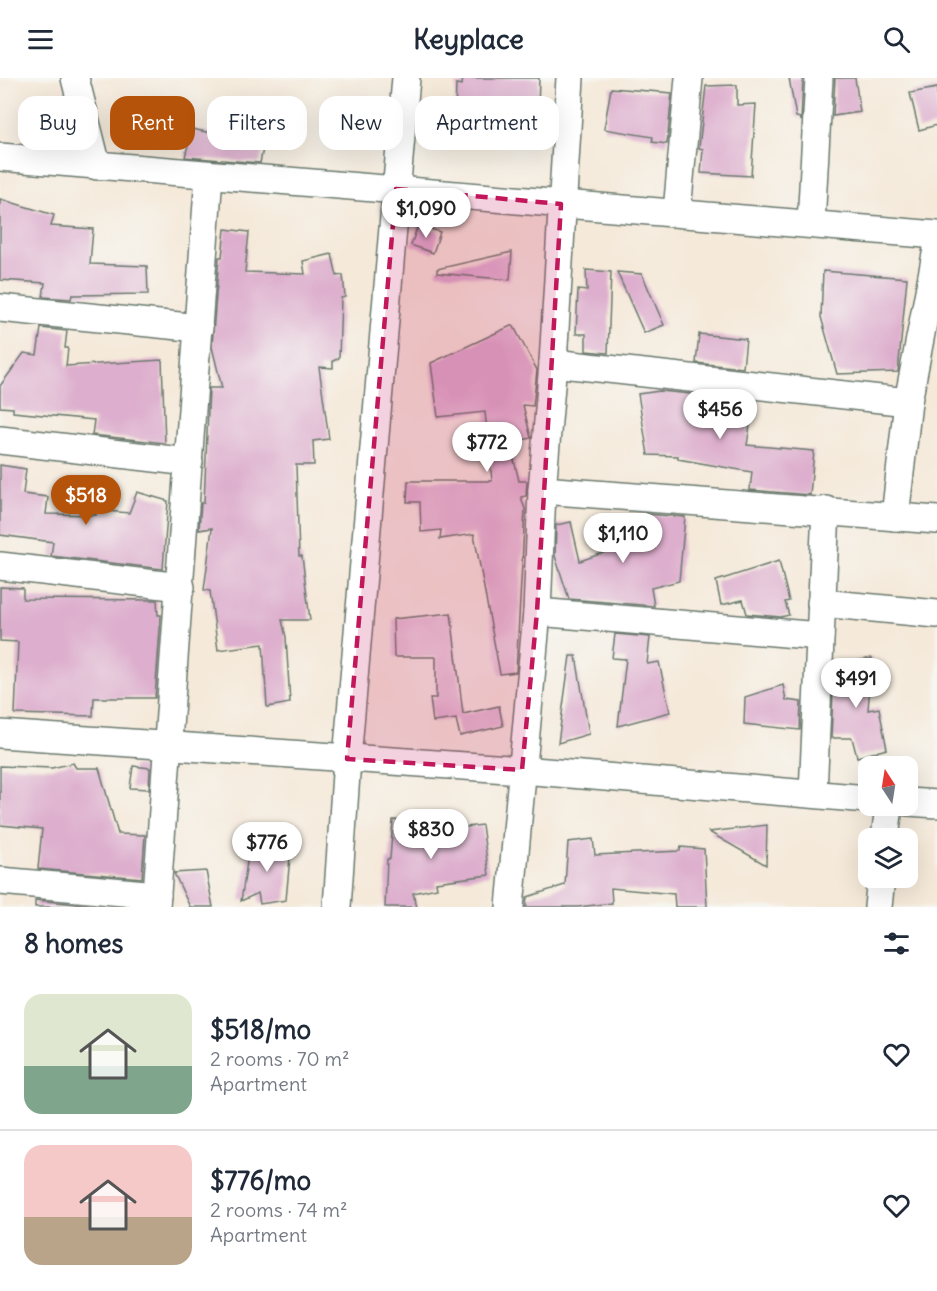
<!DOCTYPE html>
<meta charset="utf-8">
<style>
body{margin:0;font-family:Delius,sans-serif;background:#f6f6f7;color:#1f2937;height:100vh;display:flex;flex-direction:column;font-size:22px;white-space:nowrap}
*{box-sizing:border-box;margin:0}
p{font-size:20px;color:#747a83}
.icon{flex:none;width:33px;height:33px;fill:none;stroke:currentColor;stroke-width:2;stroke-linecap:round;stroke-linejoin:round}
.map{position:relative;height:829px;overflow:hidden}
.side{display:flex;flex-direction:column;background:#fff;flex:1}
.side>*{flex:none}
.top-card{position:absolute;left:18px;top:18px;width:600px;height:54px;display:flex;gap:12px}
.needle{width:39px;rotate:348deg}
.buttons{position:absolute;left:858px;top:678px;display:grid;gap:12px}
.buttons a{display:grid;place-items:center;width:60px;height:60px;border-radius:12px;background:#fff;box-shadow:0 6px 24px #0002;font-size:30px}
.price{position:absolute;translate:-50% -51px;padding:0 14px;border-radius:21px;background:#fff;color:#222;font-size:20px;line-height:39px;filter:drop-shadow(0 2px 3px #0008)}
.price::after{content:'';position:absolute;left:50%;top:36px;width:18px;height:14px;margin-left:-9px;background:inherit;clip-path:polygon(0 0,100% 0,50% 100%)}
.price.active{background:#b45309;color:#fff}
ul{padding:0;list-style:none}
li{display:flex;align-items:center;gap:18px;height:150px;padding:0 24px}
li+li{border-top:2px solid #e0e1e3}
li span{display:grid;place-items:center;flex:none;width:168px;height:120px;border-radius:18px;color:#555}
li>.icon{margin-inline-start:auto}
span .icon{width:72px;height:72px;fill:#fffc;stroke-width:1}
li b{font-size:26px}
h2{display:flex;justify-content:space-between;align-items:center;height:72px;padding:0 24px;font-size:26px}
.tag{padding:0 21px;border-radius:18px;background:#fff;box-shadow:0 6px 24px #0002;font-size:21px;line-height:54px}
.tag.active{background:#b45309;color:#fff}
header{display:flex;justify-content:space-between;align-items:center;height:78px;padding:0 24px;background:#fff;font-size:27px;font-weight:800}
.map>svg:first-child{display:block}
</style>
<header><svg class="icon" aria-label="menu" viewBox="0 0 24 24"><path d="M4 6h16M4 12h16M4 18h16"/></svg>Keyplace<svg class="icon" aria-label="search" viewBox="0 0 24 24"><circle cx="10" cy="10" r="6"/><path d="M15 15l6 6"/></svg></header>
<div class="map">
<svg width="937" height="829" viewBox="0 0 937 829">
<rect width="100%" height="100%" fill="#f6f6f2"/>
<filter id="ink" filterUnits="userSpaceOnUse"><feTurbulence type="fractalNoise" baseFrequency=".0167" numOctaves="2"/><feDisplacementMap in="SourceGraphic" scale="12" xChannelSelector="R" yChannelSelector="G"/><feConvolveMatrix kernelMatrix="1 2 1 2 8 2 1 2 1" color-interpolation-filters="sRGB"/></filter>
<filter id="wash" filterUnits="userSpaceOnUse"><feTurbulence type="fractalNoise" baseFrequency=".008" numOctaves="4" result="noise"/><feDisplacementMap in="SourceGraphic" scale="24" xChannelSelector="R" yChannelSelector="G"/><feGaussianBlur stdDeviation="1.35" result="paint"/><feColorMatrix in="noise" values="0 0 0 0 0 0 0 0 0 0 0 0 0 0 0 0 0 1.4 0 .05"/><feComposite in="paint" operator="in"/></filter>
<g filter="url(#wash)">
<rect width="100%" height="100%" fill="#f5e9d9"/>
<g id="blocks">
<g fill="#ddaecd">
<polygon points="463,0 539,0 537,61 514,60 515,38 455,35 456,6 462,7"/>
<polygon points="789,0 803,0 801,43 800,40 796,39"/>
<polygon points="835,0 855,0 860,34 833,38"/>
<polygon points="737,7 737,27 756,26 751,98 701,95 703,71 699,70 706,8"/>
<polygon points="611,10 672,15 667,66 652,64 653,59 604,51"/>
<polygon points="937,10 937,47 919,52 910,15"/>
<polygon points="192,51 264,66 260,85 185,79"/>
<polygon points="0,121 54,137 51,148 93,151 90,186 147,188 148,216 72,217 71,221 43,219 45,205 0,202"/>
<polygon points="418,147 440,154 433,175 411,167"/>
<polygon points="225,151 249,154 245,194 305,196 303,183 332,176 337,198 343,197 345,219 341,220 339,280 333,283 333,290 319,289 329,361 313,363 314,387 296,387 299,478 302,478 310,542 282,542 286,559 290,625 267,629 263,566 218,572 210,513 204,512 212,450 199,452 201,425 204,425 209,310 222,310 212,269 219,179 222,179"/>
<polygon points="512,174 510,202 437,195 437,191"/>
<polygon points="586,192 611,194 608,275 586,273 586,256 576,256 578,212 587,213"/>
<polygon points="823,193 907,200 898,294 837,296 821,239"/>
<polygon points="617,194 642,196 664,247 644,255"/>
<polygon points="513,247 537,292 533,328 523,327 531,360 510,365 519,403 527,403 526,418 521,419 525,431 516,594 500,596 474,456 440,461 441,452 421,454 420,424 407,424 408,403 492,403 485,334 438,339 431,285"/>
<polygon points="41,250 67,253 65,270 68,270 66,288 162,282 165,365 92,357 94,342 13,334 13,330 0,329 0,308 24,275 37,277"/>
<polygon points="699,256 746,261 743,290 696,285"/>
<polygon points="660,313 740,321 739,333 752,334 747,367 814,373 810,417 750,412 752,394 678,381 678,378 648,377 638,316"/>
<polygon points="0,387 26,391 23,416 48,419 46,436 96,437 96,432 129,435 137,414 168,423 163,491 51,478 53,464 0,457"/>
<polygon points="645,436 685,439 679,503 651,510 654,528 569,521 555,478 556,447 571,444 580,483 643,461"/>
<polygon points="779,483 789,523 785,524 789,537 781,539 747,536 743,522 721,527 716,503"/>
<polygon points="0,509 23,510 23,521 157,522 158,537 161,537 155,620 94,620 93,638 15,636 18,564 0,563"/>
<polygon points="451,535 463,636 499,628 503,648 460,658 456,641 433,644 430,620 436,620 436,579 394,579 393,541"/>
<polygon points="615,556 650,559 647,586 659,584 670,634 618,648 626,581 612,580"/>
<polygon points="570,578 576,578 589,656 558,665"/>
<polygon points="872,580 868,632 879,630 887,671 857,679 852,660 831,660 834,594 837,593 836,587"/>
<polygon points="783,607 786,622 801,624 800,652 744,646 745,619"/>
<polygon points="73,685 76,690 99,690 118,756 145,757 142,800 38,791 42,751 0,747 0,688 52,690"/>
<polygon points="133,688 150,690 149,711 130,710"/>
<polygon points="393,742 424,744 425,754 482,747 489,797 436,804 437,810 413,815 417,829 385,829 387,781 390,781"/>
<polygon points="767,747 766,787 709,754"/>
<polygon points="593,761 595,777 680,773 681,769 704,771 707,829 675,829 674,816 611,810 612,825 578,829 526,829 527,819 565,807 568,764"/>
<polygon points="250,765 291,768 286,822 260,826 258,815 241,823"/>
<polygon points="206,793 213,829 190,829 174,795"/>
<polygon points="35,822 87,827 86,829 35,829"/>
</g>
</g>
</g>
<g filter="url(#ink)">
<use href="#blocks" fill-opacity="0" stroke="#6a796e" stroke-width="1.5"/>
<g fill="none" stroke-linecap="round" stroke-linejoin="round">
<g stroke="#6a796e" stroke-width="30">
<g id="street">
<polyline points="75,0 97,88"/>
<polyline points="0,79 937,157"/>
<polyline points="677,134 689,0"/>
<polyline points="811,146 819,0"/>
<polyline points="0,230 199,250"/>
<polyline points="553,285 908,324"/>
<polyline points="0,362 189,384"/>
<polyline points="542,412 937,442"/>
<polyline points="895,439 908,324 937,171"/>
<polyline points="0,488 181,509"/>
<polyline points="821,525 937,536"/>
<polyline points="537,534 820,558"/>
<polyline points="0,656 522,692 868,721"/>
<polyline points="813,715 826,432"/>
<polyline points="908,724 937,726"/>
<polyline points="885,760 889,728"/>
<polyline points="0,803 157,817"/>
<polyline points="156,829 209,97"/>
<polyline points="337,829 347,681 406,0"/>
<polyline points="510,829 537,534 542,412 553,285 570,0"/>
<polyline points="878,829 881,800"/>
</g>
</g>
<use href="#street" stroke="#fff" stroke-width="27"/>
</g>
</g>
<path fill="#c2185b" fill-opacity="0.2" stroke="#c2185b" stroke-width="4.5" stroke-dasharray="12 8" stroke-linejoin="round" d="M396 111 561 126 537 534 522 692 347 681Z"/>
</svg>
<div class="buttons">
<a><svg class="needle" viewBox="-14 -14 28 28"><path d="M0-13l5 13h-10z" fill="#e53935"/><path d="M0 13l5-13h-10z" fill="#747a83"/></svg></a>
<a><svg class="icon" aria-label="layers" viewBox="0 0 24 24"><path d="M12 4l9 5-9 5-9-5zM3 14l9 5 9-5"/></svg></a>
</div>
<b class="price" style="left:426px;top:161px">$1,090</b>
<b class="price" style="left:720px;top:362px">$456</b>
<b class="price" style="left:487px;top:395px">$772</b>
<b class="price active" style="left:86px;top:448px">$518</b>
<b class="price" style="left:623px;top:486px">$1,110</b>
<b class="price" style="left:856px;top:631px">$491</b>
<b class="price" style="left:431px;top:782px">$830</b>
<b class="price" style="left:267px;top:795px">$776</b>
<div class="top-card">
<a class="tag">Buy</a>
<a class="tag active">Rent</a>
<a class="tag">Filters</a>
<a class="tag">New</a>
<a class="tag">Apartment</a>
</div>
</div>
<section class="side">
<h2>8 homes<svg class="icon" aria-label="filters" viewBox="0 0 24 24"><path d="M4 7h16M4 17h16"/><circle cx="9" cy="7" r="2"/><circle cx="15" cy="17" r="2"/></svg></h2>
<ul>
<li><span style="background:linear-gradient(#dfe7d0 60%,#7fa58c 0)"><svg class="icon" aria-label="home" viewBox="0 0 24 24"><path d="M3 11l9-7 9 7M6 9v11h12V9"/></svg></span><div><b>$518/mo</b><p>2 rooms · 70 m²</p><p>Apartment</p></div><svg class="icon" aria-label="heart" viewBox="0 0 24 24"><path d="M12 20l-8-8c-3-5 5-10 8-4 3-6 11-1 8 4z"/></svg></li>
<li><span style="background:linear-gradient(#f6c9c9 60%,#b9a48a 0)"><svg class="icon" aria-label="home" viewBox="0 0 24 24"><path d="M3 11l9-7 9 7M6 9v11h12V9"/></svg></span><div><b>$776/mo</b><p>2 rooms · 74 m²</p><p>Apartment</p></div><svg class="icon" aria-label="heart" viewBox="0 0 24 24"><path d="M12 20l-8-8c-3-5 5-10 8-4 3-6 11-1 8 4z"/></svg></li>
</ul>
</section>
